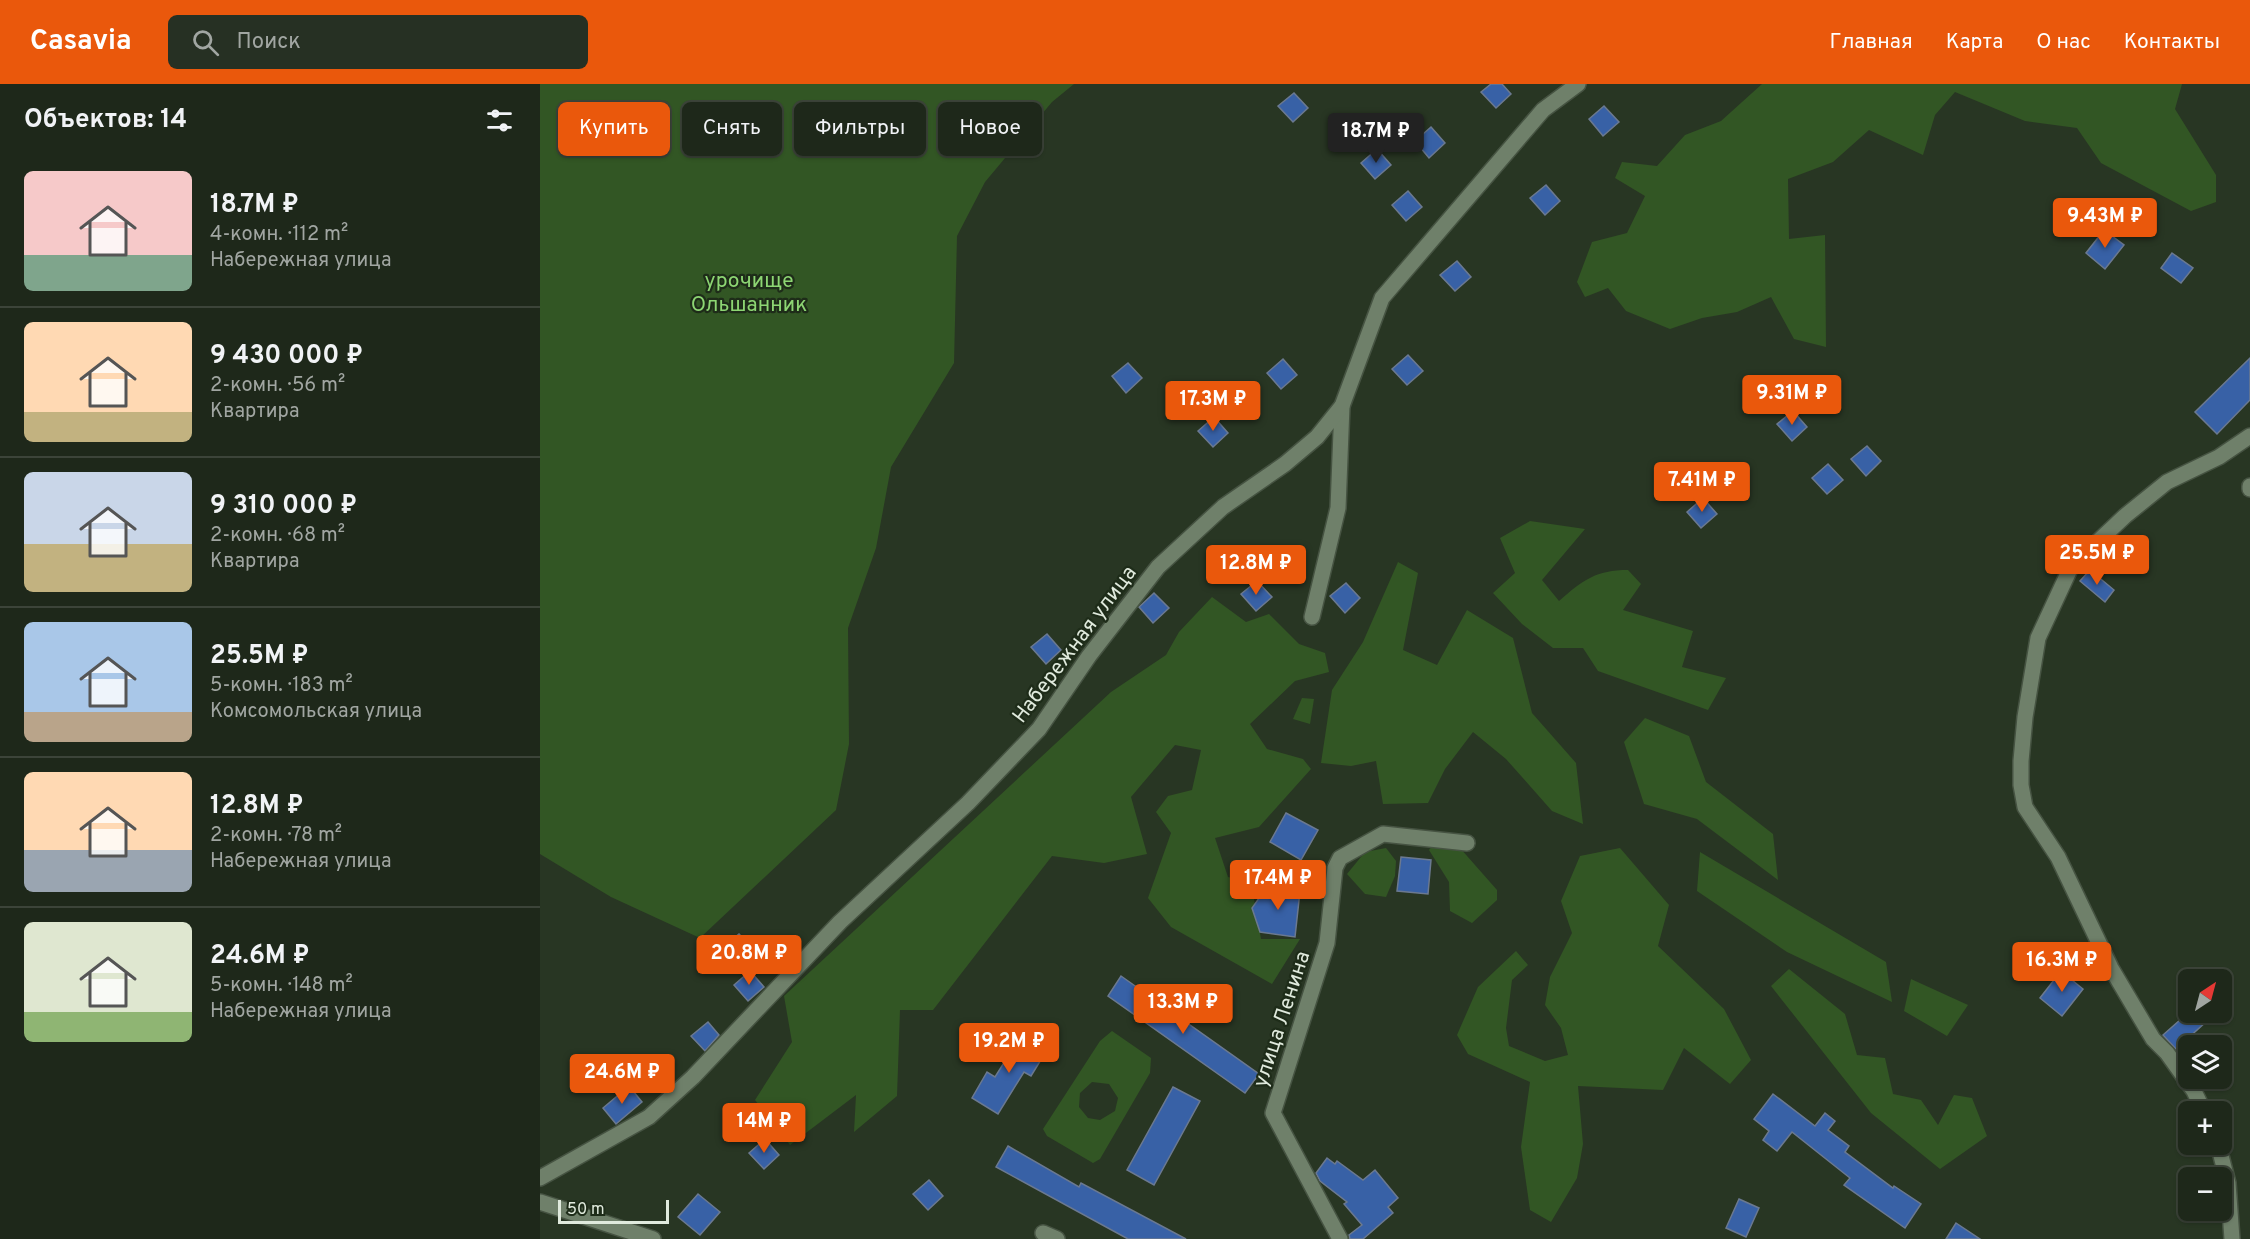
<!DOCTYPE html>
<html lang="ru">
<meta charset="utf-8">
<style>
body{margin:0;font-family:Overpass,sans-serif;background:#263023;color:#f1f3f6;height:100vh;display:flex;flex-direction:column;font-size:22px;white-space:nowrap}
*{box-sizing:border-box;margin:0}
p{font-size:20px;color:#a1a6a2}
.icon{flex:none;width:33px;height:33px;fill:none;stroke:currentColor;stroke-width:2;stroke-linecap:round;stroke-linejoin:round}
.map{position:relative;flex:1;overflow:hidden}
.drawer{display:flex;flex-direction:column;background:#1e281a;width:540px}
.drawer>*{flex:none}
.guide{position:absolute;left:18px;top:18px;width:570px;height:54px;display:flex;gap:12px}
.needle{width:39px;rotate:36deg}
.tools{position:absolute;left:1638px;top:885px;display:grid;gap:12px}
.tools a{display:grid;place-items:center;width:54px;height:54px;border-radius:9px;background:#1e281a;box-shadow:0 2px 4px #0004,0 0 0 2px #3c4439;font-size:30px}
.scale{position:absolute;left:18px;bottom:15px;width:111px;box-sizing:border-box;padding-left:6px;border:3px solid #e0eadd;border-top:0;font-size:16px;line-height:21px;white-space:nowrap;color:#e0eadd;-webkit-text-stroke:4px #1e2c19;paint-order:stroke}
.price{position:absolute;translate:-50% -51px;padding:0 14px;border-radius:6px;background:#ea580c;color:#fff;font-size:20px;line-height:39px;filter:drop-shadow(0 2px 3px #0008)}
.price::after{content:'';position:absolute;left:50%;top:36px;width:18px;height:14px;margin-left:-9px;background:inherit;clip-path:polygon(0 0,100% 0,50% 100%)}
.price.current{background:#222;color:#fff}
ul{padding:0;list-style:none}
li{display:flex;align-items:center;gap:18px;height:150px;padding:0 24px}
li+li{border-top:2px solid #3c4439}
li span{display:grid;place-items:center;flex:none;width:168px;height:120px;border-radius:9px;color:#555}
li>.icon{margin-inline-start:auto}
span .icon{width:72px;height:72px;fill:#fffc;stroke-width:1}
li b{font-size:26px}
h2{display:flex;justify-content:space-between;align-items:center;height:72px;padding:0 24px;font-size:26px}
.chip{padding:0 21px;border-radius:9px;background:#1e281a;box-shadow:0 2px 4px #0004,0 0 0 2px #3c4439;font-size:21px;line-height:54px}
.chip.current{background:#ea580c;color:#fff}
header{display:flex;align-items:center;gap:36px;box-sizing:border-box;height:84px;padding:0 30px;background:#ea580c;color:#fff}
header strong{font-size:28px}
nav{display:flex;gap:33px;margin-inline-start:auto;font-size:21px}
.search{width:420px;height:54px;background:#263023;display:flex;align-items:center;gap:15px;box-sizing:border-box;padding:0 21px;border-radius:9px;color:#a1a6a2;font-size:22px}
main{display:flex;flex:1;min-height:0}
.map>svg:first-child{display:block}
</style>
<header>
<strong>Casavia</strong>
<div class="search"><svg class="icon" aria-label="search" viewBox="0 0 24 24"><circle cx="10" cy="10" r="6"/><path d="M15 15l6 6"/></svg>Поиск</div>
<nav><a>Главная</a><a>Карта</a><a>О нас</a><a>Контакты</a></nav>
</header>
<main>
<section class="drawer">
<h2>Объектов: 14<svg class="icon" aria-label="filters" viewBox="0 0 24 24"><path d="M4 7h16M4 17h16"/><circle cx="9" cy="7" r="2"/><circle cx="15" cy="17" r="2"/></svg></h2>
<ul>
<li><span style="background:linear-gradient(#f6c9c9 70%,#7fa58c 0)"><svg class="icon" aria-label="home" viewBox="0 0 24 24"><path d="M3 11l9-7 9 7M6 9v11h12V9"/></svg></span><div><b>18.7M ₽</b><p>4-комн. · 112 m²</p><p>Набережная улица</p></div></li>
<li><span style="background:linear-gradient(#ffd9b3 75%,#c2b280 0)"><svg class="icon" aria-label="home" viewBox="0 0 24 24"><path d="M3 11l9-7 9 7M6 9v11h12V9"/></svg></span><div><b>9 430 000 ₽</b><p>2-комн. · 56 m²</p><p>Квартира</p></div></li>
<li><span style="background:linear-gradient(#c9d6e8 60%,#c2b280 0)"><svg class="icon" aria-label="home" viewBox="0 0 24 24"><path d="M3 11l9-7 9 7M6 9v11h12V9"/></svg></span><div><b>9 310 000 ₽</b><p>2-комн. · 68 m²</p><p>Квартира</p></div></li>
<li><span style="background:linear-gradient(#a9c7e8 75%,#b9a48a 0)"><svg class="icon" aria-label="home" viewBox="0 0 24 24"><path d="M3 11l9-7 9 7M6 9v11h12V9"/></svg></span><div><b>25.5M ₽</b><p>5-комн. · 183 m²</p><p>Комсомольская улица</p></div></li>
<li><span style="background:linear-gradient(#ffd9b3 65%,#9aa5b1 0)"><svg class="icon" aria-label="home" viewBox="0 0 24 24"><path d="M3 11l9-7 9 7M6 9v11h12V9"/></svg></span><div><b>12.8M ₽</b><p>2-комн. · 78 m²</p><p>Набережная улица</p></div></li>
<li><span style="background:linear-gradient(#dfe7d0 75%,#8fb573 0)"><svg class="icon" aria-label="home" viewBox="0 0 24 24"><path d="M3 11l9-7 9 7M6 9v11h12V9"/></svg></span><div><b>24.6M ₽</b><p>5-комн. · 148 m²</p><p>Набережная улица</p></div></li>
</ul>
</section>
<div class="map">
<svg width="1710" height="1155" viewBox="0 0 1710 1155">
<rect width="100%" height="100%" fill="#283623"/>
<g fill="#325624" fill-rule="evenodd">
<polygon points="0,0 534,0 512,18 445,98 417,152 414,279 351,383 336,464 308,544 309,660 296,726 160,854 71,813 0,770"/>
<polygon points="1222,0 1642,0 1635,25 1676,91 1676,118 1651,127 1561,79 1537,44 1485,37 1415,8 1395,31 1383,71 1329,46 1293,78 1248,95 1249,155 1285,151 1286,263 1254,255 1231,213 1197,228 1162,234 1130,245 1086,227 1068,204 1045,213 1037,198 1052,158 1087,149 1105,112 1075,94 1082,78 1117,82 1145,51 1181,37"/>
<path d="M990 437 1045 445 1002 496 1019 517C1043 496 1056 486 1088 486L1101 500 1083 526 1153 547 1142 583 1186 594 1168 626 1058 587 1043 564H1013L982 540 953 509 975 489 960 454Z"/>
<polygon points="858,478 878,489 863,566 897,581 927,526 973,554 992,629 1036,679 1043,740 1012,727 966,675 933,648 905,685 888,719 843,720 836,677 811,682 781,679 792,606 823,558"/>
<polygon points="672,513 706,538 729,530 759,560 785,569 789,588 755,597 710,640 727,665 763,675 771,685 719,743 675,754 688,793 711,798 721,855 760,855 732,900 631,843 608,814 631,749 616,728 628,712 652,706 661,666 635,661 591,713 607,770 564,779 512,772 393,926 360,926 357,1012 314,1048 316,1011 250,1061 215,1016 252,958 244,912 571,608 626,571 639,548"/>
<polygon points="762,614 774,615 770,640 753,635"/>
<polygon points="1105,634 1149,652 1166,698 1233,750 1238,796 1157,735 1104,720 1084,658"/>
<polygon points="895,758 920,764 957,806 957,816 932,839 910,827 909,798 889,766"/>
<polygon points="846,764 856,777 855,792 846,813 825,810 807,790 825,768"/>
<polygon points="1080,764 1129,821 1118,862 1184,925 1211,976 1190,1000 1144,964 1123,1006 1038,1002 1043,1060 1037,1094 1011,1138 990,1126 981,1063 990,998 928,970 917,951 938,903 976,867 988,881 972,896 966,944 969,962 1005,977 1028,971 1021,944 1005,921 1010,893 1032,849 1021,817 1040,772"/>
<polygon points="1160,768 1346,878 1352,918 1247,868 1157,807"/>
<polygon points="1249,885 1305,930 1317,971 1345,974 1353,1010 1381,1016 1398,1041 1414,1011 1432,1014 1447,1052 1400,1085 1331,1029 1231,902"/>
<polygon points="1371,895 1428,921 1407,952 1364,927"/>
<path d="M572 947 611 974 610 989 560 1075 553 1079 507 1052 503 1045 560 957ZM552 998 569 1000 578 1014 575 1027 560 1036 548 1034 539 1023 540 1009Z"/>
</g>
<g fill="#3861a6" stroke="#6b7990" stroke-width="1.5">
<polygon points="951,0 962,0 971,10 956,24 941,8"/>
<polygon points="754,9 768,24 753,38 738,22"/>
<polygon points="1064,22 1079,38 1063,52 1049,35"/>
<polygon points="891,43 905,59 889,74 875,57"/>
<polygon points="837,65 851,81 835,95 821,79"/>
<polygon points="1006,101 1020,117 1005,131 990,114"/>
<polygon points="868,107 882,123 866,137 852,121"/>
<polygon points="1564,146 1584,161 1565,185 1546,169"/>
<polygon points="1632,169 1653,184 1641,199 1621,184"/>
<polygon points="917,177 931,193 915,207 900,191"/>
<polygon points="868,271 883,287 867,301 852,285"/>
<polygon points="1710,274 1710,316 1677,350 1655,328"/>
<polygon points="743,275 757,291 741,305 727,289"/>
<polygon points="588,279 602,294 586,309 572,292"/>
<polygon points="1253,327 1267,343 1252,357 1237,340"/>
<polygon points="674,333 688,349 673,363 658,347"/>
<polygon points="1327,362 1341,377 1326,392 1311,375"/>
<polygon points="1288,380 1303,396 1287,410 1272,394"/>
<polygon points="1163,414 1177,430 1161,444 1147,428"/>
<polygon points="1550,486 1574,506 1565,518 1540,497"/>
<polygon points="717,497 732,513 716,527 701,510"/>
<polygon points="806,499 820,514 805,529 790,512"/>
<polygon points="614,509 629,524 613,539 599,523"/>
<polygon points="507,550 521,566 506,580 491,563"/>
<polygon points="746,729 778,746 761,776 730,758"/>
<polygon points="861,773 891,776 888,810 857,807"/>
<polygon points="729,800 760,807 755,853 720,848 712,824"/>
<polygon points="199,850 214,866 198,880 183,863"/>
<polygon points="210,887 224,903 208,917 194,901"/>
<polygon points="1521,887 1543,905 1522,932 1500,914"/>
<polygon points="581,892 719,990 705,1009 568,912"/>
<polygon points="1649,928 1677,928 1636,965 1623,951"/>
<polygon points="168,938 179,951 165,967 151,952"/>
<polygon points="482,950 507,966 491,992 484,988 458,1030 432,1014 447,988 455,993"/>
<polygon points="89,1002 102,1018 76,1040 63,1024"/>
<polygon points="633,1003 660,1017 614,1101 587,1086"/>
<polygon points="1233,1010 1275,1042 1285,1029 1295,1037 1288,1046 1309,1062 1305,1068 1353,1104 1354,1102 1381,1120 1365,1144 1304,1101 1310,1094 1252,1048 1237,1067 1223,1056 1229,1047 1214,1035"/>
<polygon points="225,1055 239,1071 224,1085 209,1069"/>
<polygon points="468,1062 539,1103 541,1099 646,1155 588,1155 456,1083"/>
<polygon points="787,1074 795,1080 797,1077 823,1096 835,1086 858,1114 848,1123 853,1129 823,1155 810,1155 809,1151 822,1141 804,1120 807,1118 780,1097 776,1089"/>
<polygon points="389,1096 403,1112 388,1126 373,1110"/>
<polygon points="158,1110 180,1128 160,1151 138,1133"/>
<polygon points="1199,1115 1219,1124 1206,1153 1186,1144"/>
<polygon points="1416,1139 1440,1155 1406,1155"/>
</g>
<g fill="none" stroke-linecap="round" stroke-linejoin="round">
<g stroke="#465342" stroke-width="18">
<g id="minor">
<polyline points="1710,402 1710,405"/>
<polyline points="772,533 798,424 802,322"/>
<polyline points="1664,1028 1654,1007 1627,969 1613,955 1571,884 1518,773 1485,723 1481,701 1481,677 1485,633 1498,554 1531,483 1585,432 1627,398 1679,373 1710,352"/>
<polyline points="1678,1060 1688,1099 1692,1155"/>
<polyline points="0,1094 109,1033 153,993 300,838 428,719 499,645 549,572 618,483 683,423 745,380 777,353 802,322 842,214 1003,26 1038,0"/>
<polyline points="0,1118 113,1155"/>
<polyline points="503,1149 517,1155"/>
<polyline points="800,1155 733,1029 787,859 795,784 800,774 843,750 927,759"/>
</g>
</g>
<use href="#minor" stroke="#6f806a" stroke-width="15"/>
</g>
<g text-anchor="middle" stroke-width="4.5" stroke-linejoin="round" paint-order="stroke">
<g font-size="21" fill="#8dd673" stroke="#1e2c19">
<text x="209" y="203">урочище<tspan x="209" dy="24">Ольшанник</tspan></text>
</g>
<g font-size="21" fill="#e0eadd" stroke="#1e2c19">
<text transform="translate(534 560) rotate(-53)" y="7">Набережная улица</text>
<text transform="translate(741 935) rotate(-72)" y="7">улица Ленина</text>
</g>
</g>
</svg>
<div class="tools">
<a><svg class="needle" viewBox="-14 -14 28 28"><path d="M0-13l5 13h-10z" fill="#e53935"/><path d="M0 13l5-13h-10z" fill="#a1a6a2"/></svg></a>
<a><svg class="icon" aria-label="layers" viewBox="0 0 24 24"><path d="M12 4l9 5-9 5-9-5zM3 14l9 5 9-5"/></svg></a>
<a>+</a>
<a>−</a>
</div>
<div class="scale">50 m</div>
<b class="price current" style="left:836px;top:80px">18.7M ₽</b>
<b class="price" style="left:1565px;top:165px">9.43M ₽</b>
<b class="price" style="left:1252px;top:342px">9.31M ₽</b>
<b class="price" style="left:673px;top:348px">17.3M ₽</b>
<b class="price" style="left:1162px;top:429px">7.41M ₽</b>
<b class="price" style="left:1557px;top:502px">25.5M ₽</b>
<b class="price" style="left:716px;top:512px">12.8M ₽</b>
<b class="price" style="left:738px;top:827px">17.4M ₽</b>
<b class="price" style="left:209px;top:902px">20.8M ₽</b>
<b class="price" style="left:1522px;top:909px">16.3M ₽</b>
<b class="price" style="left:643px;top:951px">13.3M ₽</b>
<b class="price" style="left:469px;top:990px">19.2M ₽</b>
<b class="price" style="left:82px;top:1021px">24.6M ₽</b>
<b class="price" style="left:224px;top:1070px">14M ₽</b>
<div class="guide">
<a class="chip current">Купить</a>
<a class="chip">Снять</a>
<a class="chip">Фильтры</a>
<a class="chip">Новое</a>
</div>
</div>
</main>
